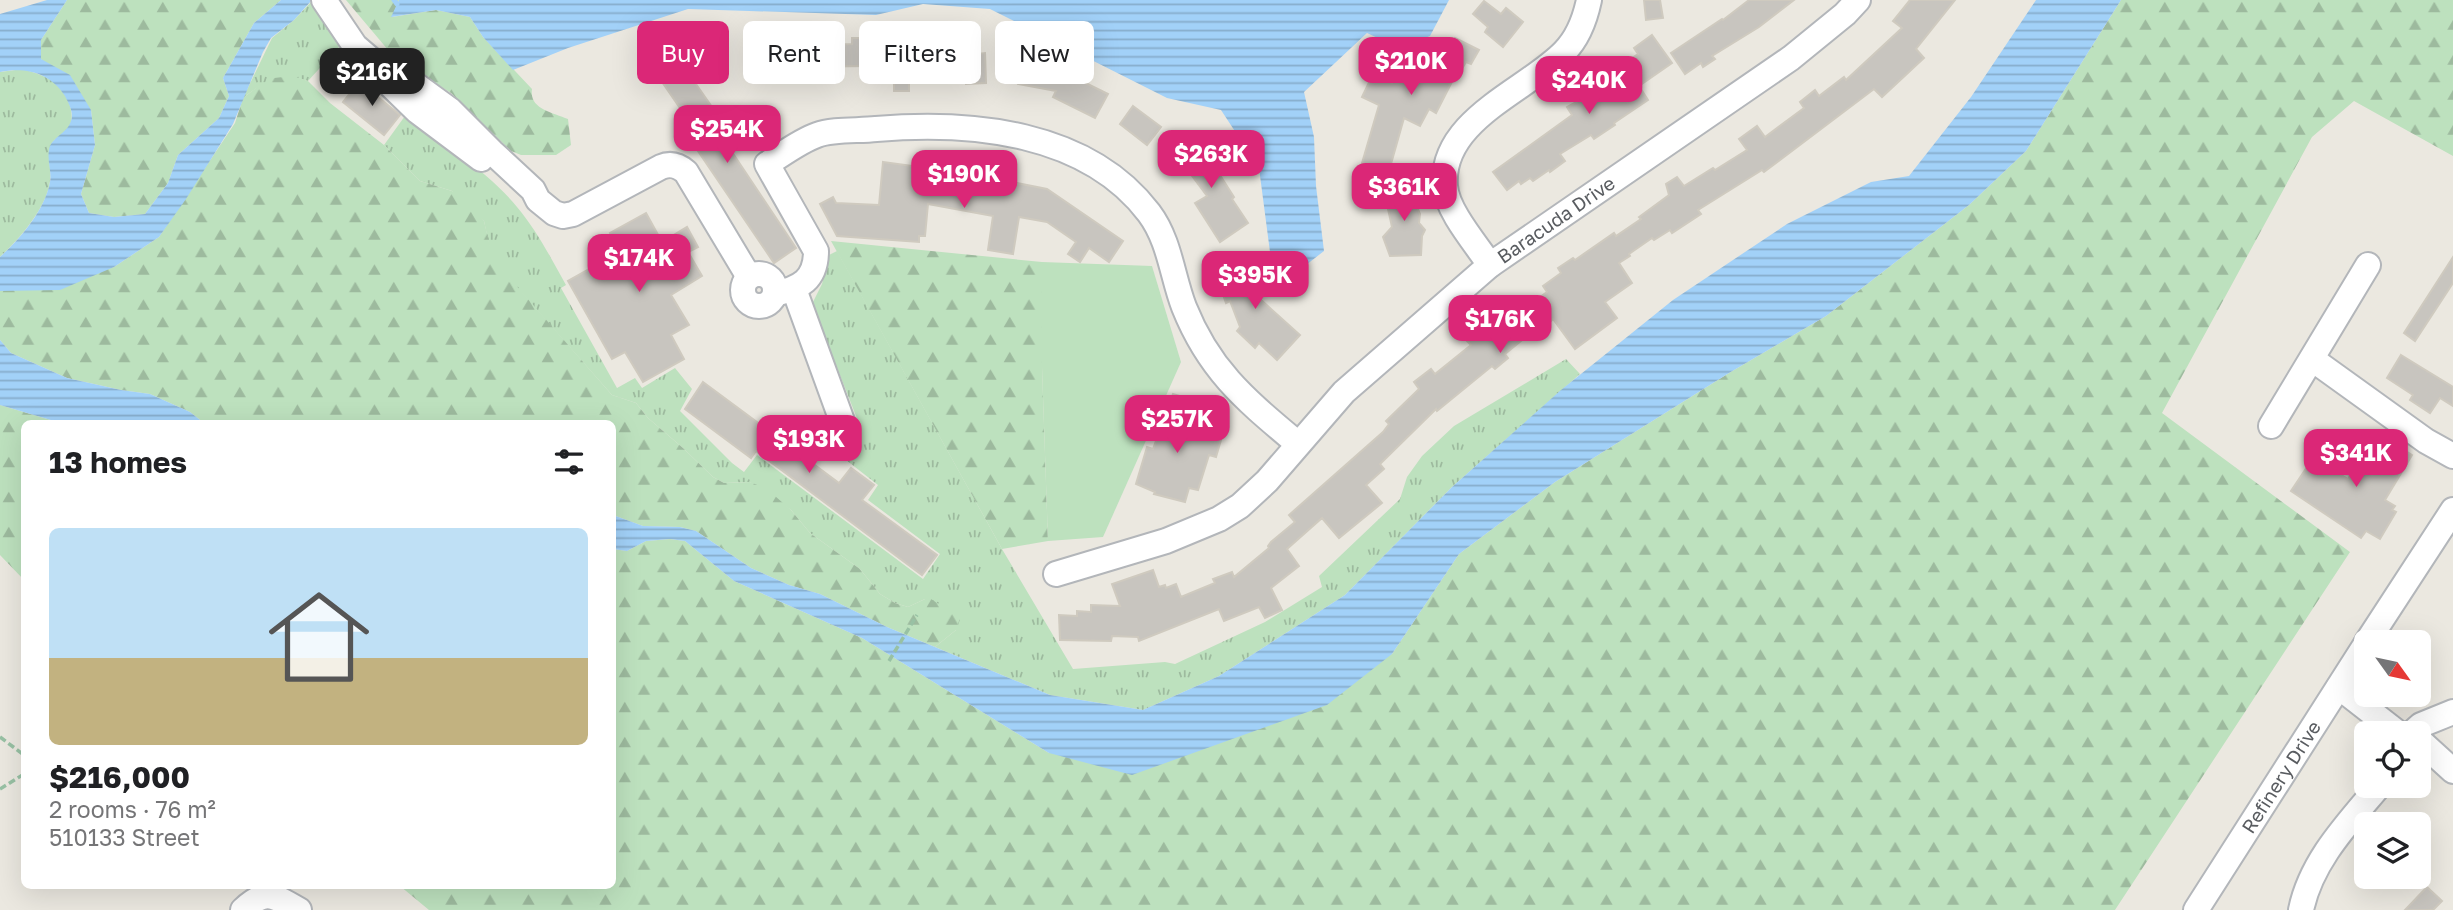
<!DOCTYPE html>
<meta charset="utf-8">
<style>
body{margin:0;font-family:"Golos Text",sans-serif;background:#f2f2f2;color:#202124;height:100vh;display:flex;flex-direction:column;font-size:26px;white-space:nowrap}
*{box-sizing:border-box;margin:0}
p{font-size:23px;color:#757577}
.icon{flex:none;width:38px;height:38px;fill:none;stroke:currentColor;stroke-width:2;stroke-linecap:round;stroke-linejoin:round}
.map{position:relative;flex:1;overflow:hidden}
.panel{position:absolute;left:21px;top:420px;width:595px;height:469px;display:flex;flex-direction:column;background:#fff;border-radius:10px;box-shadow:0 7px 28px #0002}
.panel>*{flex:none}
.top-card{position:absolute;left:637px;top:21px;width:665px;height:63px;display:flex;gap:14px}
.needle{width:46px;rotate:123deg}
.buttons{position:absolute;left:2354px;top:630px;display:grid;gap:14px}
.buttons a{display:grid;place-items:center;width:77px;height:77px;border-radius:10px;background:#fff;box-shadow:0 7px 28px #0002;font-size:35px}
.price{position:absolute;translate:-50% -60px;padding:0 16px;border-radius:14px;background:#db2777;color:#fff;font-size:23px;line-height:46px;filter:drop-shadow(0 2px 4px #0008)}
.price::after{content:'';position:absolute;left:50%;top:42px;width:21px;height:16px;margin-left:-10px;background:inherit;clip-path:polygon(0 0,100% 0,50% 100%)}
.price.on{background:#222;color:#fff}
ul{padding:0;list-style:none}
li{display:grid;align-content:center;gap:14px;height:371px;padding:0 28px}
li+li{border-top:2px solid #e0e0e0}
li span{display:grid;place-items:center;height:217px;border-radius:10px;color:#555}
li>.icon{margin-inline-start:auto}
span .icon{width:126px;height:126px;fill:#fffc;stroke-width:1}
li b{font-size:30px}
h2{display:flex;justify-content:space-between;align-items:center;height:84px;padding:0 28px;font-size:30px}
.tag{padding:0 24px;border-radius:10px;background:#fff;box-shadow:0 7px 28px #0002;font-size:24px;line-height:63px}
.tag.on{background:#db2777;color:#fff}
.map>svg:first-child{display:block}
</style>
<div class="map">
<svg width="2453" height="910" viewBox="0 0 2453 910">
<defs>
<pattern id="grass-tufts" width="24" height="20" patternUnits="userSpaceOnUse" patternTransform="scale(1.75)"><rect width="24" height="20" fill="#bde1be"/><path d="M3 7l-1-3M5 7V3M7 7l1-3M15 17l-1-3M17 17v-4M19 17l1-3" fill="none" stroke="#9dba9e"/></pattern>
<pattern id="forest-firs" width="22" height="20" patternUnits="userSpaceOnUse" patternTransform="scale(1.75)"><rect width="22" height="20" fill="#bde1be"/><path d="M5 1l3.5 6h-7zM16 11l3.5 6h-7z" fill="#9dba9e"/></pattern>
<pattern id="water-rules" width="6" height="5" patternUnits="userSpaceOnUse" patternTransform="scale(1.75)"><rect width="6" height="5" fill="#a2d1f8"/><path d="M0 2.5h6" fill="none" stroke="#87adcc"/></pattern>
</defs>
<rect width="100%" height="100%" fill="#ebe8e0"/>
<g fill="url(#grass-tufts)">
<path d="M313 0 339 47 308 81C282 72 263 82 243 98L272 38 294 20Z"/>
<path d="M23 69C35 73 48 76 57 85 68 95 77 116 68 129 62 136 52 138 50 148 47 159 52 171 50 181 47 207 19 240 0 257V72Z"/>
<path d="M405 116C443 144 487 170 517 207 537 231 551 258 566 285L561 288 617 388 635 378 642 388 675 368 692 389 680 411 732 463 744 472 757 455 923 579 940 554 868 500 878 485 832 449 858 421 812 304 822 284 829 255 837 251 1002 549 1073 669 1165 662 1175 664 1265 622 1322 587 1319 576 1400 499 1407 477 1422 456 1454 426 1566 359 1580 374 1452 487 1345 595 1219 676 1143 710 1050 695 935 647 956 630 925 599 908 607 895 603 880 594 860 569 810 533 791 510 750 482 724 483 713 477 683 448 648 418 636 403 612 395 492 259 484 221 452 191 420 181 384 145Z"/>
</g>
<g fill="url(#forest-firs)">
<polygon points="67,0 281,0 254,23 223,78 229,96 219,118 178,155 168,183 145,214 114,217 89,213 81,194 95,145 91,110 41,59 41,40"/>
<path d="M346 0H399L392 17 436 10 470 17 483 37 532 89C529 109 552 112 568 119L571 145 556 155H521L511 151 451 93 394 57Z"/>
<polygon points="2121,0 2453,0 2453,156 2354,101 2312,137 2162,413 2350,552 2115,910 429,910 400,886 612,886 613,549 627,551 646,541 670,539 685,541 734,581 862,638 1049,753 1392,654 1459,554 1555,482 1729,373 1826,316 1969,205 2026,151"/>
<polygon points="293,76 308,81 330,103 384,145 420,181 452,191 469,201 484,221 493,259 612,395 636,403 648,418 683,448 713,477 724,483 750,482 767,489 791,510 810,533 860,569 880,594 895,603 908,607 925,599 931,599 960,618 956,630 935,647 887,627 820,594 789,585 751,568 696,531 680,527 643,526 613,515 612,424 204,423 190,412 150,394 121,390 67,378 11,353 0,340 0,291 114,267 159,237 235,123 243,98 261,84 274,78"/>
<polygon points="831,241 1042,262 1042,367 1048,541 1002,549"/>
<polygon points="0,405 61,423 24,424 24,580 0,555"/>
</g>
<polygon fill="#bde1be" points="1042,262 1152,266 1181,362 1103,537 1048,541 1042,367"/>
<g fill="url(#water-rules)">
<path d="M47 0H67L41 40V59L70 75 91 110 95 145 81 194 89 213 114 217 145 214 168 183 178 155 219 118 229 96 223 78 254 23 281 0H312L294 20 271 38 263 52 233 124 186 199 159 237 114 267 60 290 0 291V257C20 239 45 210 50 182 52 172 47 161 49 150 51 137 67 134 71 121 74 113 69 104 65 96 50 73 26 67 0 72V14Z"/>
<polygon points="399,0 1449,0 1430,36 1399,48 1367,33 1304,92 1314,137 1316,186 1324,251 1297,272 1270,252 1259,168 1221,110 1167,98 990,9 923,4 876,15 688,9 568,48 513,70 483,37 470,17 436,10 391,17"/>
<polygon points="2036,0 2121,0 2026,151 1969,205 1826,316 1729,373 1555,482 1459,554 1392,654 1327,705 1132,775 1049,753 862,638 734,581 685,541 670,539 646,541 627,551 613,549 613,515 643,526 680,527 696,531 751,568 789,585 820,594 887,627 1050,695 1143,710 1219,676 1345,595 1452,487 1561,390 1673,300 1787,224 1871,182 1909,176 1971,97"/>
<polygon points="0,340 11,353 67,378 121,390 150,394 190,412 204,423 61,423 0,405"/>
</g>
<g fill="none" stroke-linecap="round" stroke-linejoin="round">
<polyline stroke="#a2d1f8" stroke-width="5" points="394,0 397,4"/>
</g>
<g fill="#c8c5bf" stroke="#cfcabf" stroke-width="2">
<polygon points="1644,0 1660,0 1663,18 1646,20"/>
<polygon points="1749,0 1794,0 1759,27 1712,56 1715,59 1703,67 1701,63 1685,74 1671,53 1722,19 1723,20"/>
<polygon points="1910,0 1955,0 1916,49 1924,58 1882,97 1874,89 1764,172 1762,170 1698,210 1701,214 1672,233 1670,230 1654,240 1652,238 1629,254 1630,256 1619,263 1632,283 1605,302 1617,318 1575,349 1553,319 1550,322 1546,316 1518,338 1521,341 1505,354 1508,358 1495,369 1492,366 1437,411 1436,409 1380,464 1384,469 1366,485 1382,503 1339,538 1322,518 1287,549 1299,566 1271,588 1282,610 1265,618 1259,607 1224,621 1219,609 1139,641 1138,637 1112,636 1111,641 1060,640 1059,615 1077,616 1077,611 1091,612 1091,605 1120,606 1112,584 1153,570 1159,587 1165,585 1166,588 1176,584 1181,597 1215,583 1213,579 1232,572 1234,577 1269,548 1268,546 1271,542 1295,522 1289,515 1383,432 1389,424 1386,421 1419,389 1414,382 1431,369 1435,374 1471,345 1467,341 1487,325 1490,328 1496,323 1498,327 1547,292 1543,286 1561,273 1558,268 1573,258 1575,260 1614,233 1616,236 1641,219 1639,217 1669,195 1666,184 1677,177 1684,186 1713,168 1715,170 1747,150 1739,139 1757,126 1765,137 1804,108 1800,102 1815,90 1819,96 1844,77 1846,80 1902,28 1893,21"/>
<polygon points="1484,1 1501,14 1506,8 1523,22 1503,47 1485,32 1488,27 1473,14"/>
<polygon points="1652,35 1672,63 1639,86 1648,100 1614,123 1615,125 1594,139 1591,135 1560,154 1565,161 1550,172 1549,170 1533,181 1530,178 1521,184 1519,181 1507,190 1493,172 1572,115 1567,107 1614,81 1608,74 1638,54 1634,48"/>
<polygon points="794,38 794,45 852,44 852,38 867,38 867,66 795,67 796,75 748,78 746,41"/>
<polygon points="1455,38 1479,50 1471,64 1466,62 1463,67 1460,66 1436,113 1429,109 1420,126 1404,118 1389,171 1362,163 1379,105 1362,97 1373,74 1392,83 1411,49 1418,53 1421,49 1436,57 1440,50 1446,54"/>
<polygon points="1025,44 1048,48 1045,63 1108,94 1095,118 1053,97 1056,91 1018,84"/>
<polygon points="985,53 986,83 966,84 966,77 909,79 909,91 894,91 894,81 878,82 877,57 958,56"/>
<polygon points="682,64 719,117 712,122 796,248 774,263 698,151 706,146 660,79"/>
<polygon points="359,82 400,115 384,135 343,102"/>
<polygon points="1133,106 1161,127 1147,145 1120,124"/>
<polygon points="1193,134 1220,171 1218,172 1234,197 1232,199 1248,223 1220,242 1195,203 1207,196 1172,149"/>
<polygon points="883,162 971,174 1047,189 1123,241 1109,262 1089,248 1080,262 1068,254 1076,242 1047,222 1019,217 1013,254 988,250 993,216 928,204 925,236 919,236 919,242 837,236 820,204 833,197 836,203 879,205"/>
<polygon points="1391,184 1421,192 1417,207 1420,214 1419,223 1425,230 1422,236 1421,255 1390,256 1383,237 1392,227 1388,209"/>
<polygon points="646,213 662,242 687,227 698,247 688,252 702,276 671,295 689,325 671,335 684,359 643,382 625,352 612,359 568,281 598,264 589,249 611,236 610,233"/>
<polygon points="1244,255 1260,299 1300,335 1277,360 1259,343 1255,348 1237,331 1240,327 1230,301 1226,303 1221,289 1228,287 1222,273 1225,272 1223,266 1229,264 1228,261"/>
<polygon points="2453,257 2453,283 2415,341 2404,333"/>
<polygon points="2401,355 2453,387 2453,406 2440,398 2430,413 2410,400 2413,395 2387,378"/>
<polygon points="703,382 839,483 851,468 874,485 862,500 937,555 922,575 756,451 751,458 685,409"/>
<polygon points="1173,394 1189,399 1186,408 1191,409 1187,431 1221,440 1216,457 1209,455 1198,490 1189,488 1185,502 1154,494 1155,492 1136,484 1147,447 1153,449"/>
<polygon points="2365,437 2392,452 2396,445 2412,455 2385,500 2395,506 2392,510 2396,512 2380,539 2366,531 2361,538 2291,491 2313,458 2348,479 2363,455 2357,451"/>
<polygon points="2427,887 2442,901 2433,910 2405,910"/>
</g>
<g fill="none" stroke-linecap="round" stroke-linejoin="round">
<g stroke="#b3b6ba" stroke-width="28">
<g id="minor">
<polyline points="324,0 355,46 376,64 379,74 417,111 481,159"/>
<path d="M376 64H387L450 110 492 152 533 190 538 200 554 213 563 216 573 214 661 167C670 163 678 165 686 172L749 277"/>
<path d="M1490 265C1476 244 1447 211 1445 186 1440 120 1526 91 1564 52 1578 38 1585 19 1589 0"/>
<circle cx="759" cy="290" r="16"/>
<polyline points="794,289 842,421"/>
<path d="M775 294C800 288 816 280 816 251L767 164C783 154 800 141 817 135 833 129 859 131 876 129 970 121 1087 131 1149 213 1170 241 1172 276 1184 307 1210 372 1247 401 1298 444"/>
<polyline points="2312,359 2426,441 2453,456"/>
<polyline points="2271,426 2368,265"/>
<path id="s1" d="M1056 574 1166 541 1219 519 1240 506 1267 481 1344 392 1490 265 1791 58 1845 14 1858 0"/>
<polyline points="2367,642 2453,510"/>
<polyline points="2339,687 2398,733"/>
<polyline points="2412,733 2421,725 2453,712"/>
<polyline points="2418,739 2453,771"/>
<path d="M243 910C266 888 274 896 299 910"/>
<path id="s2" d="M2196 910 2366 644"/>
<path d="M2301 910C2311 861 2348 823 2379 786"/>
</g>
</g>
<g stroke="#98c1a4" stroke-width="3.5" stroke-dasharray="7 3.5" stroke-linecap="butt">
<polyline points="889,661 917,615"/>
<polyline points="0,737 24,755"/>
<polyline points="0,789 24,774"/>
</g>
<use href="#minor" stroke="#fff" stroke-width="24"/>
</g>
<g text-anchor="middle" stroke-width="5" stroke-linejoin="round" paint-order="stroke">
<g font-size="19" fill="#595c60" stroke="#fff">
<text dy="7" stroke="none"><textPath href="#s1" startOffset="625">Baracuda Drive</textPath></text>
<text dy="7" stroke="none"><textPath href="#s2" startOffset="158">Refinery Drive</textPath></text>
</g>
</g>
</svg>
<div class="buttons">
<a><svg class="needle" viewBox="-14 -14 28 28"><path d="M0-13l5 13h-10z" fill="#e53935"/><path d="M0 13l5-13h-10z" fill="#757577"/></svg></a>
<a><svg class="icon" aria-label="locate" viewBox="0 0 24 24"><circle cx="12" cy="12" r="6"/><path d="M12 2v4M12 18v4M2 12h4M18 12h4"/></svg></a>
<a><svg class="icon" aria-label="layers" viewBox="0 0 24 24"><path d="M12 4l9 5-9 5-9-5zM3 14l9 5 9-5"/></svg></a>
</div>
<b class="price" style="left:1411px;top:97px">$210K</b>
<b class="price on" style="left:372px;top:108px">$216K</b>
<b class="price" style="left:1589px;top:116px">$240K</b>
<b class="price" style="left:727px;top:165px">$254K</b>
<b class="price" style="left:1211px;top:190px">$263K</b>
<b class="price" style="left:964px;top:210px">$190K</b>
<b class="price" style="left:1404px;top:223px">$361K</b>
<b class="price" style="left:639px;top:294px">$174K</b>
<b class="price" style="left:1255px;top:311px">$395K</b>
<b class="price" style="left:1500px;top:355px">$176K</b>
<b class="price" style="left:1177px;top:455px">$257K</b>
<b class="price" style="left:809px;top:475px">$193K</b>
<b class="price" style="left:2356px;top:489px">$341K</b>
<div class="top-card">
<a class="tag on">Buy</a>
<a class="tag">Rent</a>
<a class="tag">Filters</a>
<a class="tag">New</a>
</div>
<section class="panel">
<h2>13 homes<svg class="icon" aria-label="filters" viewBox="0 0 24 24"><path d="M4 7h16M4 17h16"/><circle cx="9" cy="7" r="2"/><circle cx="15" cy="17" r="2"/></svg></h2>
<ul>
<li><span style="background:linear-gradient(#bfe0f5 60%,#c2b280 0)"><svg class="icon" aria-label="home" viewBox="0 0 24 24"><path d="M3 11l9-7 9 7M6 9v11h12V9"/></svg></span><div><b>$216,000</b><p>2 rooms · 76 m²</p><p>510133 Street</p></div></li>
</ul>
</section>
</div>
